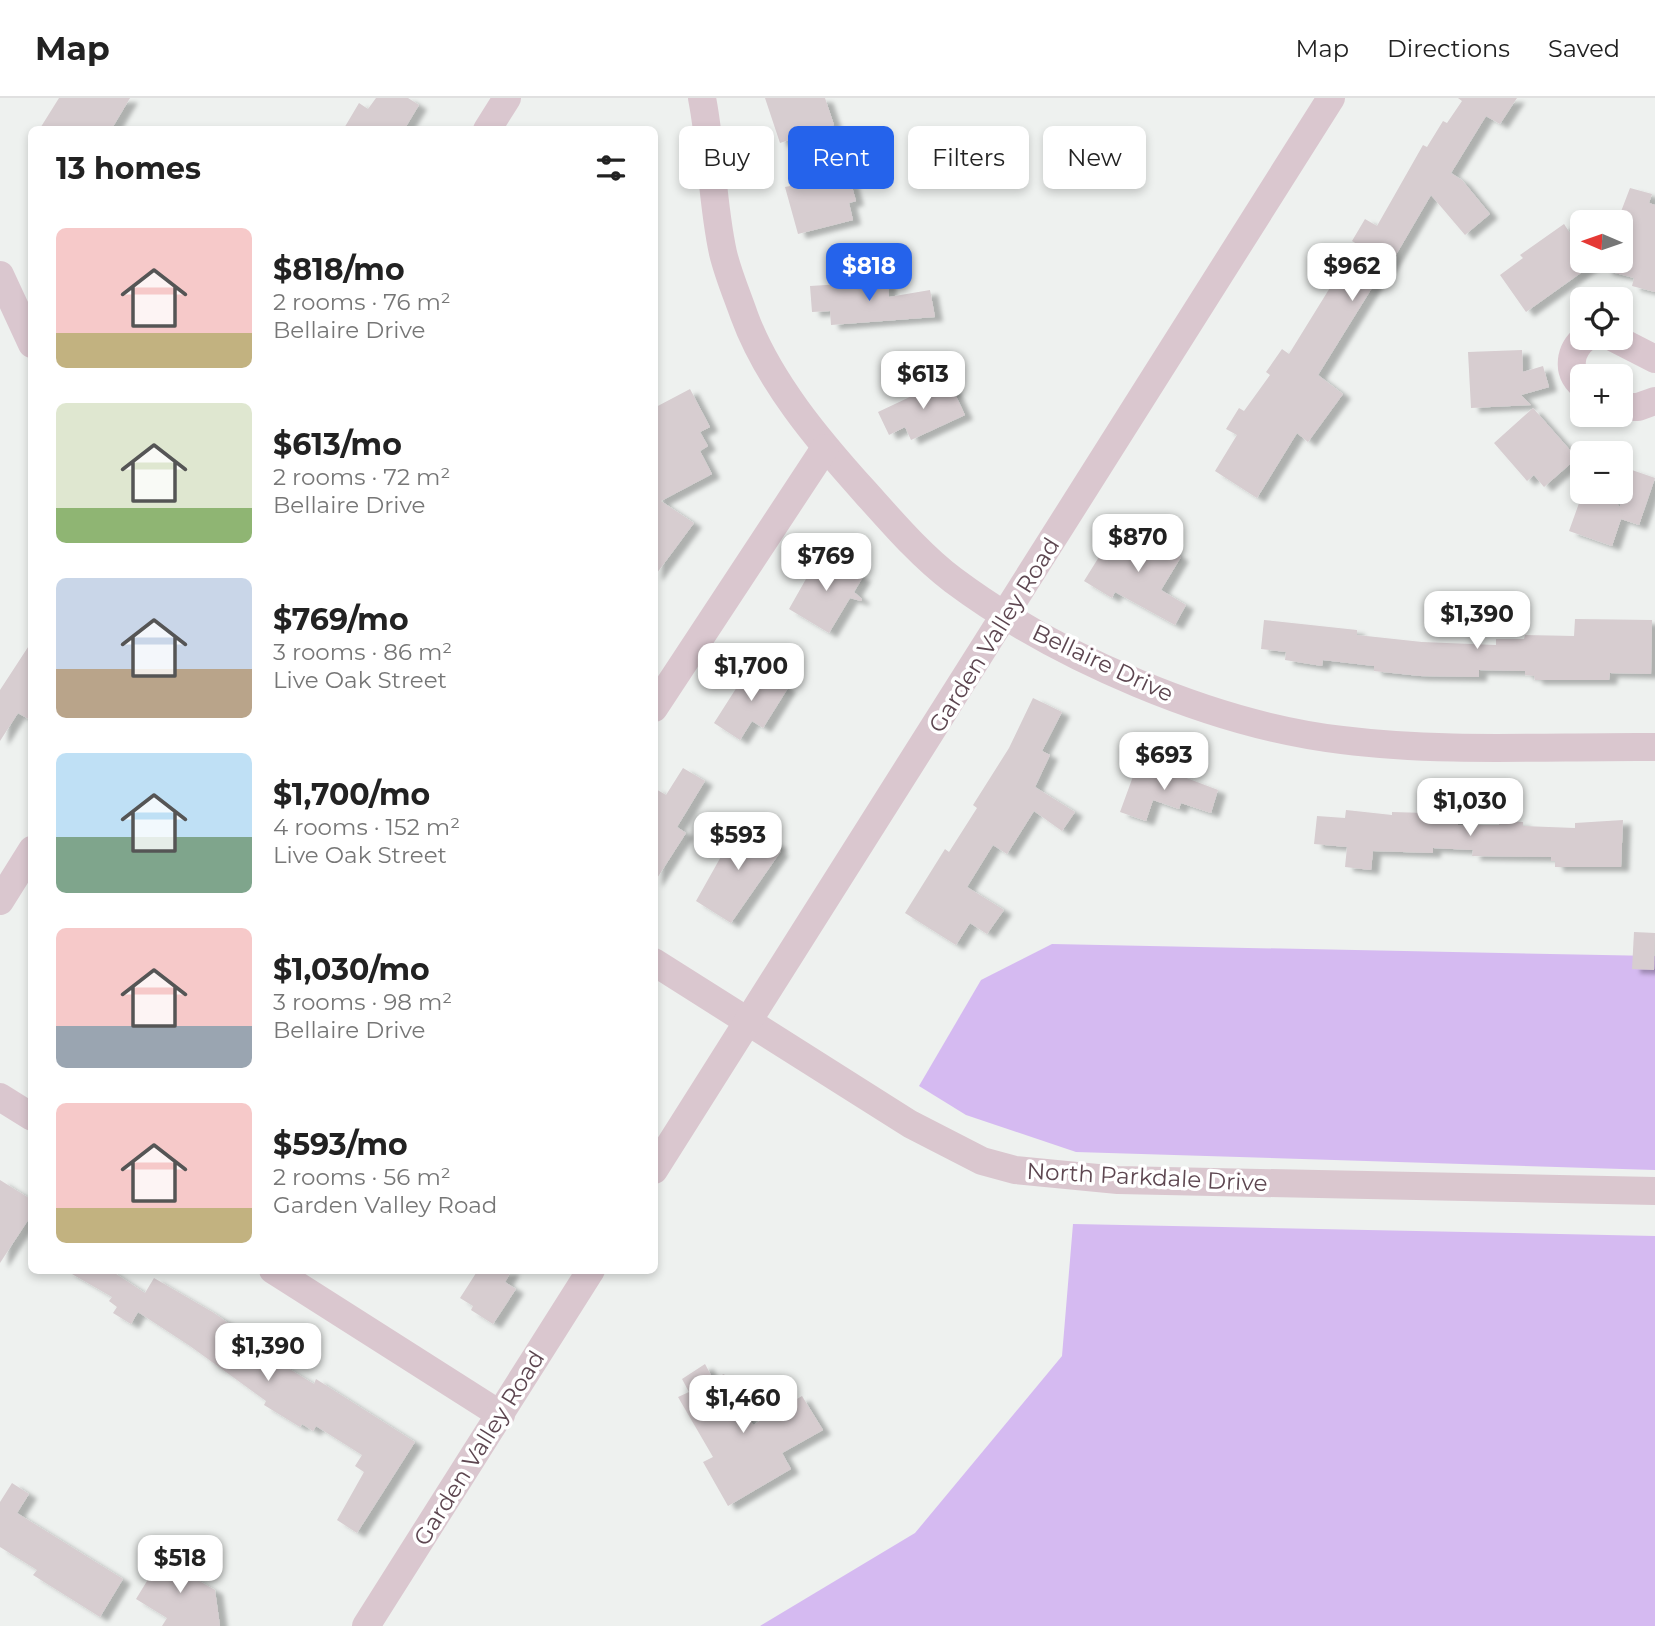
<!DOCTYPE html>
<meta charset="utf-8">
<style>
body{margin:0;font-family:Montserrat,sans-serif;background:#f6f6f6;color:#222;height:100vh;display:flex;flex-direction:column;font-size:26px;white-space:nowrap}
*{box-sizing:border-box;margin:0}
p{font-size:23px;color:#767676}
.icon{flex:none;width:38px;height:38px;fill:none;stroke:currentColor;stroke-width:2;stroke-linecap:round;stroke-linejoin:round}
.map{position:relative;flex:1;overflow:hidden}
.side{position:absolute;left:28px;top:28px;width:630px;height:1148px;display:flex;flex-direction:column;background:#fff;border-radius:10px;box-shadow:0 4px 10px #0003}
.side>*{flex:none}
.hud{position:absolute;left:679px;top:28px;width:665px;height:63px;display:flex;gap:14px}
.needle{width:46px;rotate:272deg}
.controls{position:absolute;left:1570px;top:112px;display:grid;gap:14px}
.controls a{display:grid;place-items:center;width:63px;height:63px;border-radius:10px;background:#fff;box-shadow:0 4px 10px #0003;font-size:35px}
.price{position:absolute;translate:-50% -60px;padding:0 16px;border-radius:14px;background:#fff;color:#222;font-size:23px;line-height:46px;filter:drop-shadow(0 2px 4px #0008)}
.price::after{content:'';position:absolute;left:50%;top:42px;width:21px;height:16px;margin-left:-10px;background:inherit;clip-path:polygon(0 0,100% 0,50% 100%)}
.price.current{background:#2563eb;color:#fff}
ul{padding:0;list-style:none}
li{display:flex;align-items:center;gap:21px;height:175px;padding:0 28px}
li span{display:grid;place-items:center;flex:none;width:196px;height:140px;border-radius:10px;color:#555}
li>.icon{margin-inline-start:auto}
span .icon{width:84px;height:84px;fill:#fffc;stroke-width:1}
li b{font-size:30px}
h2{display:flex;justify-content:space-between;align-items:center;height:84px;padding:0 28px;font-size:30px}
.chip{padding:0 24px;border-radius:10px;background:#fff;box-shadow:0 4px 10px #0003;font-size:24px;line-height:63px}
.chip.current{background:#2563eb;color:#fff}
header{display:flex;align-items:center;gap:42px;box-sizing:border-box;height:98px;padding:0 35px;background:#fff;border-bottom:2px solid #e0e0e0}
header strong{font-size:33px}
nav{display:flex;gap:38px;margin-inline-start:auto;font-size:24px}
.map>svg:first-child{display:block}
</style>
<header>
<strong>Map</strong>
<nav><a>Map</a><a>Directions</a><a>Saved</a></nav>
</header>
<div class="map">
<svg width="1655" height="1528" viewBox="0 0 1655 1528">
<defs>
<filter id="shadow"><feDropShadow dx="8" dy="4.5" stdDeviation="2" flood-color="#0004"/></filter>
</defs>
<rect width="100%" height="100%" fill="#eef1ef"/>
<g fill="#d5baf1">
<polygon points="1052,846 1655,858 1655,1072 1076,1054 966,1017 919,988 981,882"/>
<polygon points="1073,1126 1655,1138 1655,1528 760,1528 915,1435 1062,1258"/>
</g>
<g fill="#d7cdd0" filter="url(#shadow)">
<polygon points="59,0 130,0 111,32 39,32"/>
<polygon points="376,0 408,0 419,7 404,32 343,32 359,5 368,11"/>
<polygon points="765,0 825,0 834,27 780,45"/>
<polygon points="1458,0 1517,0 1500,26 1486,18 1451,75 1462,82 1490,116 1465,137 1431,97 1383,179 1380,177 1318,277 1343,296 1308,344 1297,335 1257,400 1215,373 1237,337 1226,331 1239,310 1244,313 1270,277 1266,274 1282,251 1289,256 1357,146 1352,143 1365,121 1377,128 1423,47 1427,49 1443,23 1447,25 1462,3"/>
<polygon points="840,69 844,82 850,81 856,103 849,105 853,122 798,136 785,89 790,88 789,83"/>
<polygon points="1630,90 1652,96 1649,105 1655,107 1655,194 1632,188 1634,180 1604,172 1606,163 1620,163 1620,124 1617,124"/>
<polygon points="1564,126 1582,153 1582,163 1589,163 1592,167 1526,214 1500,177 1523,160 1520,157"/>
<polygon points="888,183 889,199 930,192 935,219 831,227 830,213 812,214 810,188"/>
<polygon points="1522,252 1523,274 1543,268 1549,289 1521,297 1531,307 1471,310 1468,254"/>
<polygon points="948,281 965,317 911,342 905,329 889,337 878,314"/>
<polygon points="690,291 710,329 700,334 708,348 700,353 712,376 661,403 694,425 654,479 654,310"/>
<polygon points="1533,310 1577,360 1544,389 1534,377 1527,383 1494,345"/>
<polygon points="1629,371 1655,380 1639,427 1621,421 1612,448 1569,433 1583,394 1607,394 1620,409 1620,379 1626,381"/>
<polygon points="1136,430 1181,459 1161,492 1186,507 1175,527 1115,494 1112,500 1084,483 1112,438 1126,446"/>
<polygon points="824,456 863,479 854,494 862,501 861,503 850,500 829,535 789,511 815,465 817,466"/>
<polygon points="1575,521 1652,522 1651,576 1610,575 1609,582 1535,582 1534,578 1525,577 1525,573 1479,572 1479,579 1420,578 1374,573 1374,568 1323,562 1322,568 1285,562 1286,554 1261,551 1264,522 1357,532 1357,537 1422,544 1496,547 1496,541 1524,541 1525,537 1574,538"/>
<polygon points="32,543 32,623 18,615 0,643 0,592"/>
<polygon points="751,567 788,590 763,630 752,623 740,642 714,625"/>
<polygon points="1033,600 1062,614 1042,653 1050,657 1035,689 1075,714 1062,733 1034,713 1007,756 993,747 967,789 1004,812 987,836 970,825 956,847 905,815 945,751 949,754 977,710 973,707 1009,650"/>
<polygon points="1139,662 1218,692 1211,715 1181,705 1179,711 1153,702 1146,723 1120,714"/>
<polygon points="683,670 705,683 677,729 686,735 654,785 654,690 666,697"/>
<polygon points="1346,712 1392,717 1392,714 1458,716 1458,727 1499,727 1499,723 1523,724 1523,728 1575,730 1575,725 1623,722 1621,769 1555,769 1555,763 1551,763 1551,759 1472,758 1473,752 1433,750 1433,755 1373,753 1371,772 1345,769 1347,749 1314,746 1317,718 1345,720"/>
<polygon points="741,723 780,747 777,751 781,753 731,825 696,803"/>
<polygon points="1634,834 1655,835 1654,872 1632,871"/>
<polygon points="0,1082 32,1102 32,1116 0,1165"/>
<polygon points="65,1172 110,1172 145,1195 154,1180 214,1215 270,1254 268,1258 314,1286 316,1281 415,1344 357,1435 337,1422 364,1374 355,1368 362,1357 316,1328 313,1333 302,1326 300,1329 264,1307 266,1303 190,1248 138,1214 131,1226 113,1215 117,1209 109,1203 112,1199"/>
<polygon points="478,1172 512,1172 505,1184 516,1191 493,1226 471,1212 473,1208 460,1200"/>
<polygon points="705,1266 713,1281 724,1276 753,1327 802,1298 823,1332 782,1355 791,1371 728,1408 703,1364 713,1359 678,1299 689,1294 682,1281"/>
<polygon points="12,1385 29,1396 17,1415 123,1481 100,1519 33,1477 37,1472 0,1449 0,1404"/>
<polygon points="166,1452 192,1468 187,1476 215,1492 220,1528 162,1528 167,1520 136,1501"/>
</g>
<g fill="none" stroke-linecap="round" stroke-linejoin="round">
<g stroke="#dac7cf" stroke-width="28">
<path d="M702 0C712 51 712 105 723 155 728 176 737 197 744 217 768 283 819 343 865 394 892 424 921 458 953 482 1056 559 1213 627 1342 642 1445 655 1551 648 1655 649"/>
<polyline points="487,32 507,0"/>
<polyline points="0,177 32,246"/>
<polyline points="1614,240 1655,261"/>
<path d="M1582 287C1566 273 1570 252 1585 240"/>
<polyline points="1620,309 1638,309 1655,303"/>
<polyline points="654,610 825,350"/>
<polyline points="0,803 32,752"/>
<polyline points="654,864 910,1026 982,1063 1015,1072 1118,1082 1655,1093"/>
<polyline points="0,999 32,1019"/>
<polyline points="654,1072 1331,0"/>
<polyline points="273,1172 501,1317"/>
<polyline points="366,1528 591,1172"/>
</g>
</g>
<g text-anchor="middle" stroke-width="7" stroke-linejoin="round" paint-order="stroke">
<g font-size="23" fill="#5d4650" stroke="#fff">
<text transform="translate(994 537) rotate(-58)" y="8">Garden Valley Road</text>
<text transform="translate(1103 565) rotate(25)" y="8">Bellaire Drive</text>
<text transform="translate(1147 1079) rotate(3)" y="8">North Parkdale Drive</text>
<text transform="translate(479 1350) rotate(-58)" y="8">Garden Valley Road</text>
</g>
</g>
</svg>
<div class="controls">
<a><svg class="needle" viewBox="-14 -14 28 28"><path d="M0-13l5 13h-10z" fill="#e53935"/><path d="M0 13l5-13h-10z" fill="#767676"/></svg></a>
<a><svg class="icon" aria-label="locate" viewBox="0 0 24 24"><circle cx="12" cy="12" r="6"/><path d="M12 2v4M12 18v4M2 12h4M18 12h4"/></svg></a>
<a>+</a>
<a>−</a>
</div>
<b class="price current" style="left:869px;top:205px">$818</b>
<b class="price" style="left:1352px;top:205px">$962</b>
<b class="price" style="left:923px;top:313px">$613</b>
<b class="price" style="left:1138px;top:476px">$870</b>
<b class="price" style="left:826px;top:495px">$769</b>
<b class="price" style="left:1477px;top:553px">$1,390</b>
<b class="price" style="left:751px;top:605px">$1,700</b>
<b class="price" style="left:1164px;top:694px">$693</b>
<b class="price" style="left:1470px;top:740px">$1,030</b>
<b class="price" style="left:738px;top:774px">$593</b>
<b class="price" style="left:268px;top:1285px">$1,390</b>
<b class="price" style="left:743px;top:1337px">$1,460</b>
<b class="price" style="left:180px;top:1497px">$518</b>
<div class="hud">
<a class="chip">Buy</a>
<a class="chip current">Rent</a>
<a class="chip">Filters</a>
<a class="chip">New</a>
</div>
<section class="side">
<h2>13 homes<svg class="icon" aria-label="filters" viewBox="0 0 24 24"><path d="M4 7h16M4 17h16"/><circle cx="9" cy="7" r="2"/><circle cx="15" cy="17" r="2"/></svg></h2>
<ul>
<li><span style="background:linear-gradient(#f6c9c9 75%,#c2b280 0)"><svg class="icon" aria-label="home" viewBox="0 0 24 24"><path d="M3 11l9-7 9 7M6 9v11h12V9"/></svg></span><div><b>$818/mo</b><p>2 rooms · 76 m²</p><p>Bellaire Drive</p></div></li>
<li><span style="background:linear-gradient(#dfe7d0 75%,#8fb573 0)"><svg class="icon" aria-label="home" viewBox="0 0 24 24"><path d="M3 11l9-7 9 7M6 9v11h12V9"/></svg></span><div><b>$613/mo</b><p>2 rooms · 72 m²</p><p>Bellaire Drive</p></div></li>
<li><span style="background:linear-gradient(#c9d6e8 65%,#b9a48a 0)"><svg class="icon" aria-label="home" viewBox="0 0 24 24"><path d="M3 11l9-7 9 7M6 9v11h12V9"/></svg></span><div><b>$769/mo</b><p>3 rooms · 86 m²</p><p>Live Oak Street</p></div></li>
<li><span style="background:linear-gradient(#bfe0f5 60%,#7fa58c 0)"><svg class="icon" aria-label="home" viewBox="0 0 24 24"><path d="M3 11l9-7 9 7M6 9v11h12V9"/></svg></span><div><b>$1,700/mo</b><p>4 rooms · 152 m²</p><p>Live Oak Street</p></div></li>
<li><span style="background:linear-gradient(#f6c9c9 70%,#9aa5b1 0)"><svg class="icon" aria-label="home" viewBox="0 0 24 24"><path d="M3 11l9-7 9 7M6 9v11h12V9"/></svg></span><div><b>$1,030/mo</b><p>3 rooms · 98 m²</p><p>Bellaire Drive</p></div></li>
<li><span style="background:linear-gradient(#f6c9c9 75%,#c2b280 0)"><svg class="icon" aria-label="home" viewBox="0 0 24 24"><path d="M3 11l9-7 9 7M6 9v11h12V9"/></svg></span><div><b>$593/mo</b><p>2 rooms · 56 m²</p><p>Garden Valley Road</p></div></li>
</ul>
</section>
</div>
